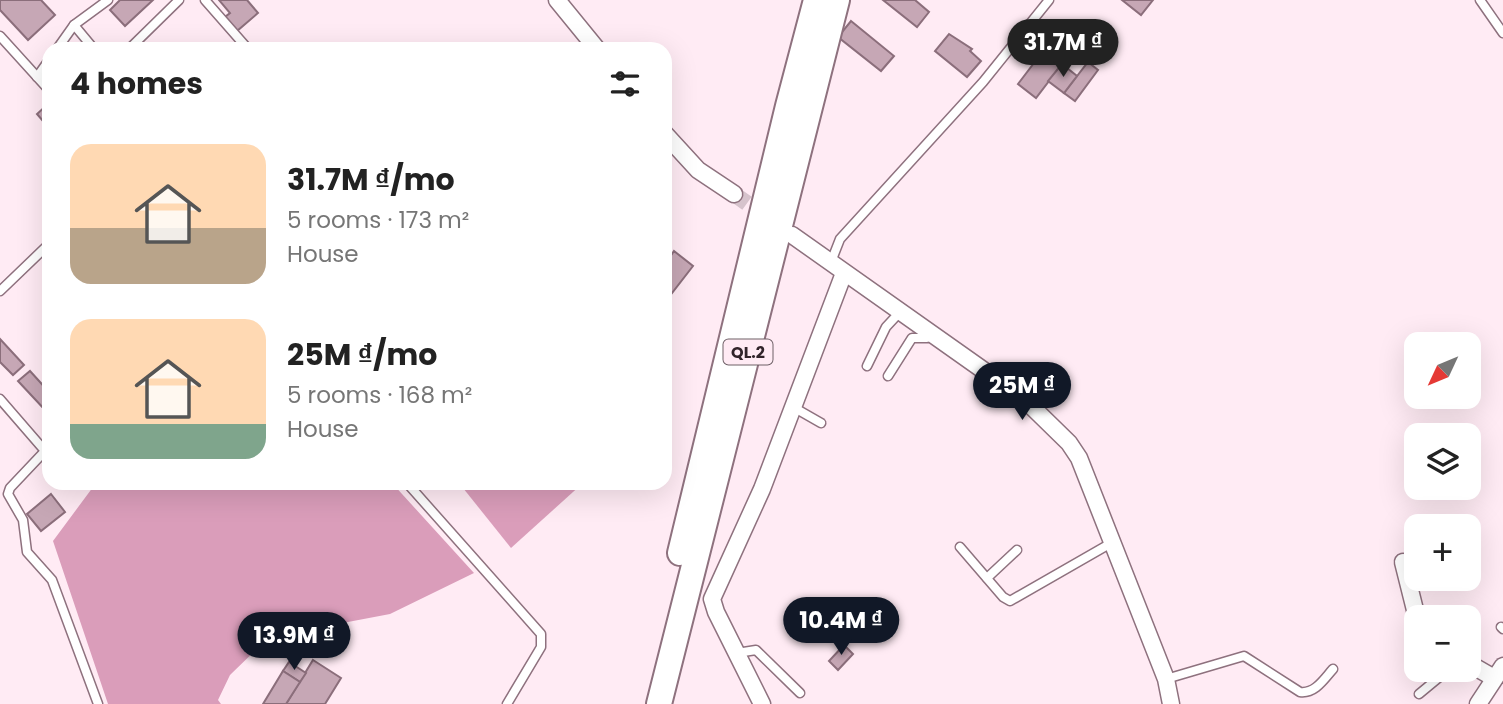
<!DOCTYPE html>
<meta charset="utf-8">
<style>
body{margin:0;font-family:Poppins,sans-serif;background:#f6f6f6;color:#222;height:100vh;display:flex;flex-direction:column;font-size:26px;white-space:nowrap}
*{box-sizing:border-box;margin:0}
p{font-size:23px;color:#767676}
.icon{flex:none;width:38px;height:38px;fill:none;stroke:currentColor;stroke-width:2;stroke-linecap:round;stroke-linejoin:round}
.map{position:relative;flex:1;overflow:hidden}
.drawer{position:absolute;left:42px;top:42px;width:630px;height:448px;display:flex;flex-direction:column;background:#fff;border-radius:21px;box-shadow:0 7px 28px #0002}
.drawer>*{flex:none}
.needle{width:46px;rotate:226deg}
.tools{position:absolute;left:1404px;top:332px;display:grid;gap:14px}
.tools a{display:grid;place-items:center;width:77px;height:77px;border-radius:14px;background:#fff;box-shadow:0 7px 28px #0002;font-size:35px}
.price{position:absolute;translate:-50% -60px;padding:0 16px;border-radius:24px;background:#111827;color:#fff;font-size:23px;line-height:46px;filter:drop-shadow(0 2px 4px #0008)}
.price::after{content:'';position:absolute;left:50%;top:42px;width:21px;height:16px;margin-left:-10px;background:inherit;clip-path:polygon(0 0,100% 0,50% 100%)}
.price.selected{background:#222;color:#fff}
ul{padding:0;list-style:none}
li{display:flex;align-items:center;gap:21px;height:175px;padding:0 28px}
li span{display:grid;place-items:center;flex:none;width:196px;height:140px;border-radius:21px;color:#555}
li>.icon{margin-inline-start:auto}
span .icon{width:84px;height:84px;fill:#fffc;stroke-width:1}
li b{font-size:30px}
h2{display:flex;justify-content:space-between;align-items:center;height:84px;padding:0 28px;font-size:30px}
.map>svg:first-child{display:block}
</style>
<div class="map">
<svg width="1503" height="704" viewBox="0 0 1503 704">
<rect width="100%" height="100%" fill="#ffebf4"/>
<g fill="#da9dba">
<polygon points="96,483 392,483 474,573 390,614 269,637 230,675 218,700 221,704 108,704 53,541"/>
<polygon points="459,483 583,483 511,548"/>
</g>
<g fill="#c6a7b5" stroke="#8b6e7b" stroke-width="2">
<polygon points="0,0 41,0 55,15 28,40 0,10"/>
<polygon points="120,0 153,0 125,26 110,10"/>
<polygon points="219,0 247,0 258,13 237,31 225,17 230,13"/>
<polygon points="883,0 915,0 929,12 917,27"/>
<polygon points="1122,0 1153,0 1141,15"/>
<polygon points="851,21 894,56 881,71 838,37"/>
<polygon points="1060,29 1078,43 1036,98 1018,84"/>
<polygon points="949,34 972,49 970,51 981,61 967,77 935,51"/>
<polygon points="1088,62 1098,70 1075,101 1064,93"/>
<polygon points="1062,64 1077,76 1064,93 1048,81"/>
<polygon points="47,105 49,107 49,128 37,114"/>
<polygon points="674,251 693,266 665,302 665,264"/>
<polygon points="0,339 24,365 13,375 0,362"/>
<polygon points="30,371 49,392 49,408 46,411 18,381"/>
<polygon points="51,494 65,512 41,531 27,514"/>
<polygon points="844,645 853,654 838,670 829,661"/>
<polygon points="313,660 341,678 325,704 286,704"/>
<polygon points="289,662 306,673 300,682 283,671"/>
<polygon points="283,671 300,682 286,704 263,704"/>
</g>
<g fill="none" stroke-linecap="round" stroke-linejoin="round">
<polyline stroke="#d6c3cc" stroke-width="16" stroke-dasharray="16 8" stroke-linecap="butt" points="734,194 766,217"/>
<g stroke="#8e717e" stroke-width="11">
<g id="service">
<polyline points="205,0 248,49"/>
<polyline points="1480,0 1503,33"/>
<polyline points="74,25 94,49"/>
<polyline points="0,36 49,90"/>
<polyline points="57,49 74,25 108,0"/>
<polyline points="129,49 179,0"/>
<polyline points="37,77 49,60"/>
<polyline points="831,262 840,239 983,82 1049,0"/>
<polyline points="0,291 49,244"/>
<polyline points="867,366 886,327 900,312"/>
<polyline points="888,376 912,338 927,338 933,335"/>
<polyline points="0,399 45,451 10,488 8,494 23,520 27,552 52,580 98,704"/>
<polyline points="793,407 821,423"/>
<polyline points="407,483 541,634 541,647 507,704"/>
<polyline points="960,547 1003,597 1010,601 1113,542"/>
<polyline points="987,578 1017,550"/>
<polyline points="1501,627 1503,629"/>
<polyline points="737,653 756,650 800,693"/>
<path d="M1166 679 1244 656 1300 692C1315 694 1324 679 1333 669"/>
<polyline points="1419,694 1448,670"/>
</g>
</g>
<g stroke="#8e717e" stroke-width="19">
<g id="minor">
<polyline points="557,0 597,49"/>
<polyline points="665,134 698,170 734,194"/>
<polyline points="792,235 1024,399 1069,443 1079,458 1166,679 1171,704"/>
<polyline points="1403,562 1417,618"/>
<polyline points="1468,663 1494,678"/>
<polyline points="762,704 716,612 712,599 762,489 844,273"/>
<polyline points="1478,704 1503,666"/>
</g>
</g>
<g stroke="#8e717e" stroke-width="28">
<g id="trunk">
<polyline points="680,553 788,106 816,0"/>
<polyline points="659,704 837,0"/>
</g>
</g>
<use href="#service" stroke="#fff" stroke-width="8"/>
<use href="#minor" stroke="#fff" stroke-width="16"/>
<use href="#trunk" stroke="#fff" stroke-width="24"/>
</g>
<g text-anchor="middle" stroke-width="5" stroke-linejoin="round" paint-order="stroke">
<rect fill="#ffebf4" stroke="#6f6067" stroke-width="2" x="723.5" y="339.5" width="49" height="25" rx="5"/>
<g font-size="16" font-weight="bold" fill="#31242a">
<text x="748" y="358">QL.2</text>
</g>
</g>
</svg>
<div class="tools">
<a><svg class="needle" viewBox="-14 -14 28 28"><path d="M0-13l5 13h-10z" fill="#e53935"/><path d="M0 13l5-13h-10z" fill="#767676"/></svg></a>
<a><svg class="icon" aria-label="layers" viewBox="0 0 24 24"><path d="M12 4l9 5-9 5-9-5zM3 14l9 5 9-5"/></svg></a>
<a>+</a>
<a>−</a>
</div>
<b class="price selected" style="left:1063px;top:79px">31.7M ₫</b>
<b class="price" style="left:1022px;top:422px">25M ₫</b>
<b class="price" style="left:841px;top:657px">10.4M ₫</b>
<b class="price" style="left:294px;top:672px">13.9M ₫</b>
<section class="drawer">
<h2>4 homes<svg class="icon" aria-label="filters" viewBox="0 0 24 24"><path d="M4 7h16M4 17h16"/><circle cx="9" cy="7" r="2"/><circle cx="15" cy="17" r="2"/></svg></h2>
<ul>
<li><span style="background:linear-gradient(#ffd9b3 60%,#b9a48a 0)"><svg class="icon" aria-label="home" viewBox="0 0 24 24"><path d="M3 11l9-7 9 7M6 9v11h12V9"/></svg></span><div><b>31.7M ₫/mo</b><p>5 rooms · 173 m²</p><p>House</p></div></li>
<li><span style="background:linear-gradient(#ffd9b3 75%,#7fa58c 0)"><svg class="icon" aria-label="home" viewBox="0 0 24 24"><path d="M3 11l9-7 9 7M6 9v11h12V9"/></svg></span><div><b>25M ₫/mo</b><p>5 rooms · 168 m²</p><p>House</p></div></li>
</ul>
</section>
</div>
